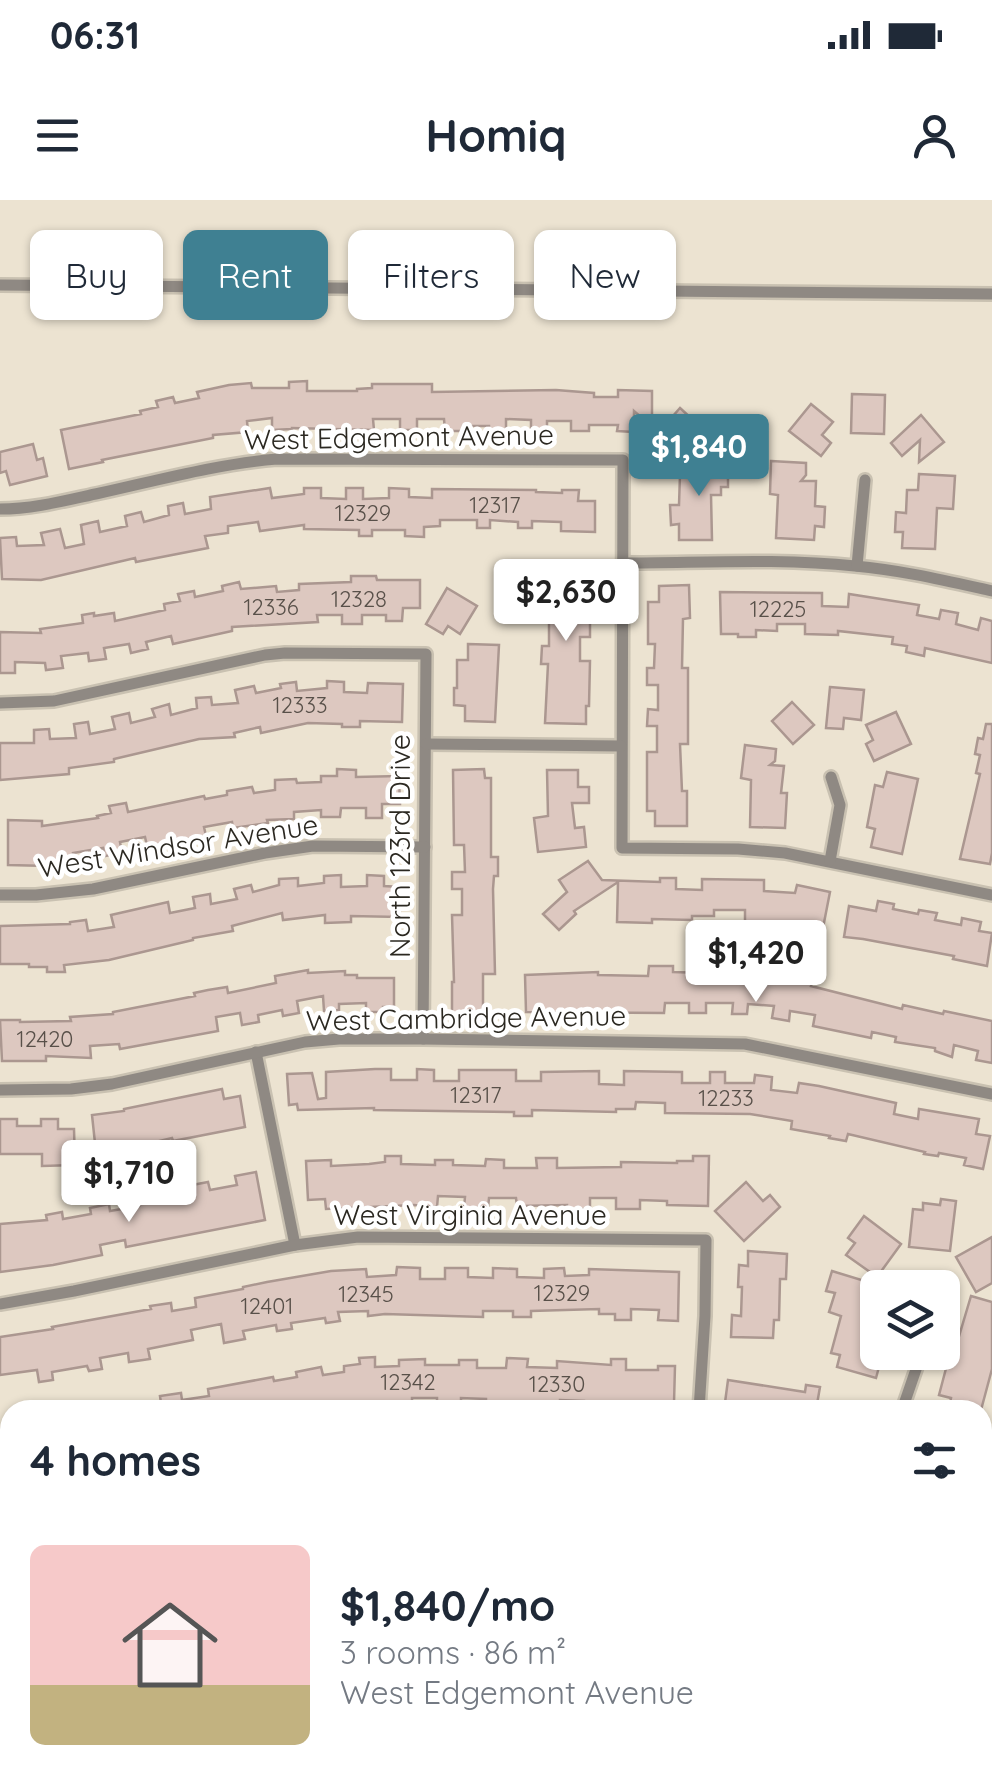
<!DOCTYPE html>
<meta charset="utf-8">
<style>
body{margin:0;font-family:Quicksand,sans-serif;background:#f2f2f3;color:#1f2937;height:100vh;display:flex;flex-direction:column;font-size:38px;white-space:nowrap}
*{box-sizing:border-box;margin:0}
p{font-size:32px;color:#747a83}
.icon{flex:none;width:55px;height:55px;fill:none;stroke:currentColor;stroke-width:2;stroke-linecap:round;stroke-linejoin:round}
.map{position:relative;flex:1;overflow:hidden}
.drawer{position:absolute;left:0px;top:1200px;width:992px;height:392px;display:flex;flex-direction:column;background:#fff;border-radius:30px 30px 0 0;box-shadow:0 2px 8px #0004}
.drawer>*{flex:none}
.hud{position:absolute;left:30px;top:30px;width:932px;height:90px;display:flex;gap:20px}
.controls{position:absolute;left:860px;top:1070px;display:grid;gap:20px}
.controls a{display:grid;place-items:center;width:100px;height:100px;border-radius:15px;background:#fff;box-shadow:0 2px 8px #0004;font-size:50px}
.price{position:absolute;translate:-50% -85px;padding:0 22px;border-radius:10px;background:#fff;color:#222;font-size:32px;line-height:65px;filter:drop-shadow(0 2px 5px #0008)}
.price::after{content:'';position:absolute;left:50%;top:60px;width:30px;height:22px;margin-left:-15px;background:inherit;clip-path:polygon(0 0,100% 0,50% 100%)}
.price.on{background:#3f8092;color:#fff}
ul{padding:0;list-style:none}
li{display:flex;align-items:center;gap:30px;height:250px;padding:0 30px}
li+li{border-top:2px solid #e0e1e3}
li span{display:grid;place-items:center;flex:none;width:280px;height:200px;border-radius:15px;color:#555}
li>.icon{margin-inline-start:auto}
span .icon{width:120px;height:120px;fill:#fffc;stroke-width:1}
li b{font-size:42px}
h2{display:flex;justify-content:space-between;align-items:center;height:120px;padding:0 30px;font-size:42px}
.pill{padding:0 35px;border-radius:15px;background:#fff;box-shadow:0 2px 8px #0004;font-size:35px;line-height:90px}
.pill.on{background:#3f8092;color:#fff}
.status{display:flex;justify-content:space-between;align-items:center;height:70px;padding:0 50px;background:#fff;direction:ltr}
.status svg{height:28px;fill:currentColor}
header{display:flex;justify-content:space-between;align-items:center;height:130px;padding:0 30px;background:#fff;font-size:45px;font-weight:700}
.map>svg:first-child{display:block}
</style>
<div class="status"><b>06:31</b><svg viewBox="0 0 49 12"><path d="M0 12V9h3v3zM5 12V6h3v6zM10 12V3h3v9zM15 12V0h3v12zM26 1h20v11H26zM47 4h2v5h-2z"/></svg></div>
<header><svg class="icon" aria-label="menu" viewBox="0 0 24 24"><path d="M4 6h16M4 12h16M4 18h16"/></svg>Homiq<svg class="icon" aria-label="person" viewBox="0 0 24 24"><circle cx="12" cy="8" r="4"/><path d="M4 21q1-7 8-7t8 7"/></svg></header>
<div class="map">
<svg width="992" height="1592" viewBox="0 0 992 1592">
<rect width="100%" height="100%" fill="#ece3d1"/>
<polygon fill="#bde1b0" points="992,1477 992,1592 937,1592 941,1583 982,1582 983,1497"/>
<g fill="#ddc8c0" stroke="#ab9790" stroke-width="2.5">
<polygon points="307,181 307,191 357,191 357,189 372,188 372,184 432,184 432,192 556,190 594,193 594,197 618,197 618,190 652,191 652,218 642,218 634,211 634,232 617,231 618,225 589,225 589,231 571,231 571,221 547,221 547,231 531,231 531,220 506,219 506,231 489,231 489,226 463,226 463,231 445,231 444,219 417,219 417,230 400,230 400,219 373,219 374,230 292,228 292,229 272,230 272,218 247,221 248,232 213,235 213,238 102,260 103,262 69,269 61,230 141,214 140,211 158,207 156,201 173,197 175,203 199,198 197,192 229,185 251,183 252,188 289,188 289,182"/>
<polygon points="852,194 885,195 884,234 851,233"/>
<polygon points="811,204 833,222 822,235 831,243 821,256 789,231"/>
<polygon points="680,208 706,232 683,257 658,233"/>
<polygon points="921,215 944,242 919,262 920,240 902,256 891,243"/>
<polygon points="33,244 37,260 43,258 47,276 10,285 6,271 0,273 0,252"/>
<polygon points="687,260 728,260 728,287 721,287 721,295 711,295 712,340 679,340 679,324 671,325 670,305 679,305 680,275 703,275"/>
<polygon points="771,261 806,263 806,275 801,281 816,281 815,306 825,307 824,327 815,326 814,340 776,338 778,295 770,294"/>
<polygon points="919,274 955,276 953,309 937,308 935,349 902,348 903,332 895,332 896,312 906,313 907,290 918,290"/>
<polygon points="270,288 272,298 304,294 304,288 321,288 321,298 346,299 346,288 363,288 363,299 389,298 389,288 409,289 409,297 432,298 432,289 536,290 536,292 562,293 562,290 579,290 578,301 595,301 595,332 561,331 561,322 532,321 532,328 518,328 518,322 490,320 490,328 477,328 477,320 440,320 440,326 424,327 424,337 405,336 405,330 372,330 372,336 359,336 359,330 304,329 304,325 260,331 258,322 228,326 228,333 205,336 208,348 136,362 135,358 41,380 2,379 0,338 16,337 17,346 44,345 41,333 60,329 65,348 84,344 81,325 98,321 100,332 127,326 125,316 141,312 144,322 169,315 168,306 183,303 185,314 211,309 210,297"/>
<polygon points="583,361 583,376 590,376 590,396 579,396 579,421 590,421 590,437 580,437 580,461 590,461 589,506 586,506 586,524 545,523 548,464 541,464 542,446 549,446 549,379 543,379 542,362"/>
<polygon points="351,376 376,376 377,380 420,380 420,408 403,408 402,421 386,421 386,415 362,415 362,424 342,424 342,415 317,415 318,422 232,427 232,431 173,444 171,436 146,442 148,449 131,453 129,444 104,448 106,459 89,461 88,453 61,456 63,468 46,470 45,463 15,462 15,473 0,473 0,432 41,433 40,429 83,423 82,415 94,413 94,416 114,413 115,421 165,410 164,404 180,401 178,394 194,391 195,397 223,391 222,386 239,382 241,389 276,386 277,392 299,390 299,384 351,382"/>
<polygon points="689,385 690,418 683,419 682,468 688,468 688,544 680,544 682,591 687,591 687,626 655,626 655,611 647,611 647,552 657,552 657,526 647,526 648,509 658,510 658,485 647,485 647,468 654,468 655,444 648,444 648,402 659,402 659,386"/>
<polygon points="447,388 477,406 460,434 448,426 443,434 426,424"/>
<polygon points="720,392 822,393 822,406 848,407 849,394 919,405 917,415 939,419 941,410 958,413 956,424 978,430 981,418 992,421 992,463 925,448 924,456 906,452 907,446 892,444 893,437 838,431 838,435 805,434 805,424 777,424 777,431 756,430 756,437 738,437 738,434 721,434"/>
<polygon points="468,444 499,445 495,522 465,521 465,506 454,505 454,488 457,488 457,460 468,460"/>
<polygon points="327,481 344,482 344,492 367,493 368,483 403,484 402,522 360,521 360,527 342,527 342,524 308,523 261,533 260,527 234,533 235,537 199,539 114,559 114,562 69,568 69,574 0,580 0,543 34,543 34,530 49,529 50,539 76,538 74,524 88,522 90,534 115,529 112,517 129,513 131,523 155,517 152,509 169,504 171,515 197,508 196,498 211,497 212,505 238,503 235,490 254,486 256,493 281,488 280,484 296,482 297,491 327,488"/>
<polygon points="830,487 864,490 861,520 844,518 843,529 826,528"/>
<polygon points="792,502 814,525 793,544 772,521"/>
<polygon points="896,512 911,544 874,561 866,544 873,540 866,525"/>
<polygon points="986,524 992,524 992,653 990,664 960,659 980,574 976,573 980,555 975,554 978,538 983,539"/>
<polygon points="745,545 776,549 775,561 770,565 784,566 781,593 787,593 785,628 750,627 751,580 741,578"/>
<polygon points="337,569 356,570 356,577 399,576 400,604 382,604 382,618 366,618 366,608 341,608 340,617 321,617 321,610 294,612 294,619 267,620 268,623 233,628 232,622 204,627 206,636 182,640 147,646 145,637 120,642 122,653 105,656 103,648 73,653 74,663 49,666 8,665 8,620 42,621 42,626 98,618 97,616 111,613 109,606 126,603 128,612 204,596 205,599 227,595 227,591 252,587 254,593 275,590 275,580 296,579 297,583 321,582 321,576 337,576"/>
<polygon points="484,569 485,578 491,578 491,657 498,657 498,676 494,676 493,689 495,774 483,774 483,812 452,813 452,782 454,782 452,715 462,715 462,689 452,689 452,672 465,672 464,645 454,645 453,570"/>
<polygon points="547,570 578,570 578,587 589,587 589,603 572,603 575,628 584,627 586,647 538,652 534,618 548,616"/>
<polygon points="887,572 918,579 902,654 871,647 875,629 867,627 875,585 883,587"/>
<polygon points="588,661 602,680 660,682 660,678 676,678 676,689 702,690 702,679 764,680 764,691 795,693 797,685 830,692 821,738 803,735 804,729 789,726 790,723 745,721 745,710 714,710 714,716 692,716 692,720 652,719 652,723 617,722 618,682 574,711 576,714 559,730 543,714 567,692 559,680"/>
<polygon points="341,675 341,687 367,686 367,675 384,676 384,686 400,687 400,717 351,716 351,722 325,723 325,715 283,720 282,713 232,726 233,731 193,738 193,740 109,760 64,765 65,772 47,772 47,767 29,767 29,764 0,764 0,726 70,724 70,722 86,720 88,731 114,727 111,715 168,702 170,713 195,708 193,697 210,694 211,704 237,699 234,689 251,685 253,692 279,685 279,679 298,678 298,686 324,683 324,676"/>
<polygon points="878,701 894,704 893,709 918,714 919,710 937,713 935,720 961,725 962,718 981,722 979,731 992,733 987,766 953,759 954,756 863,739 844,737 849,706 876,711"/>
<polygon points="649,766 673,766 673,772 770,775 812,783 811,786 902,809 903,805 943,814 944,811 992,821 992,863 976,860 978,851 954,845 952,857 935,851 935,848 895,842 896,837 872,832 871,838 813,826 815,815 790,811 789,821 772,818 774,806 748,804 747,814 732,814 733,803 706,803 706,813 689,813 689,803 665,803 664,813 526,812 525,775 598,772 598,775 648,776"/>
<polygon points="308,770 308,773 345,771 345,775 357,775 357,778 394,778 394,807 383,807 383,812 366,812 366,803 339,804 339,810 324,811 323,796 297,801 299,813 283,816 282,810 258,815 259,822 242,825 240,813 216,817 218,831 120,849 119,844 90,846 91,858 46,856 46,861 2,861 0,820 20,820 20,822 71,821 70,817 113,814 113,812 195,796 194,793 208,790 227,787 228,793 276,783 275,776"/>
<polygon points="375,869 391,869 391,880 417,880 417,869 434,870 434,881 459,881 459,870 516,870 516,881 541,881 541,872 599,871 599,884 624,885 624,871 682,872 682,883 710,883 710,872 725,872 725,883 754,883 755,875 772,877 771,890 797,893 799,883 819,886 896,903 894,914 918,919 919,909 979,919 976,934 990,936 983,969 964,965 966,958 939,953 938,956 924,954 925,952 848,934 846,941 829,938 830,936 791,929 792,921 750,914 665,913 665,903 636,902 635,909 616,909 616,912 532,910 532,916 514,916 514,912 374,910 374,908 298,910 297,904 289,905 287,874 312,873 318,899 326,898 326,872"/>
<polygon points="222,889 224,899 240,896 245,927 173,941 172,938 122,950 123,960 97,962 92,915 124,911 124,909"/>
<polygon points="0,919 17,919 17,926 41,926 41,919 58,919 58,929 74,929 75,965 42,966 42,954 0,954"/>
<polygon points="385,956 401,956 401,964 435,965 435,960 453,960 453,965 485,966 486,959 504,960 504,968 537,968 536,958 557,958 557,968 621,967 621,962 677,963 677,961 693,961 693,956 709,956 708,1006 667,1005 667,1001 640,1000 640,1009 616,1009 616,998 590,998 590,1009 567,1009 567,1005 517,1006 516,998 489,998 488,1008 464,1007 465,997 438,996 437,1007 414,1005 326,1009 325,999 308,1000 306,961 331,960 331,966 369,964 385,962"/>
<polygon points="256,972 265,1020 126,1047 125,1040 100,1045 102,1055 53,1065 0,1072 0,1024 47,1020 46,1015 62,1012 63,1019 91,1014 90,1008 109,1004 110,1011 139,1006 137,996 159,992 160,1001 188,996 187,986 208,982 210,990 237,985 235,976"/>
<polygon points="746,982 763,1001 770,995 780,1007 744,1041 715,1011"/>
<polygon points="941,999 956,1001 950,1051 909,1047 913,1009 923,1010 923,1003 940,1005"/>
<polygon points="864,1016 901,1044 877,1077 846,1055 855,1043 848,1038"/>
<polygon points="992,1037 992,1083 976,1092 956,1057"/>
<polygon points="748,1051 787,1054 786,1079 780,1079 779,1120 774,1120 773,1138 731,1137 732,1115 741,1116 742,1087 738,1087 739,1065 748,1066"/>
<polygon points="397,1067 420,1068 420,1079 445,1079 445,1068 468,1068 468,1077 493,1078 493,1068 517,1069 517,1077 544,1078 544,1069 564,1068 565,1076 589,1075 589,1069 679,1072 678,1121 658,1120 659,1110 631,1109 631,1120 615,1120 615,1114 599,1114 599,1109 531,1111 531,1117 513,1117 513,1111 483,1111 483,1117 385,1114 368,1116 368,1111 338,1112 340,1121 326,1123 325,1118 291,1123 292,1129 277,1131 276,1125 243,1131 245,1139 224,1143 221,1124 191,1130 193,1140 148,1149 150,1159 129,1162 128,1153 100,1158 102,1169 89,1171 87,1166 52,1172 53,1180 39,1182 37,1170 0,1175 0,1137 53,1129 52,1127 151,1109 150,1106 171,1103 172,1111 196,1107 195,1098 243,1089 243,1087 267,1082 331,1071 366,1069 367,1077 396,1075"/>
<polygon points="832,1071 878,1085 863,1132 878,1136 878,1152 883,1152 876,1178 837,1167 840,1155 831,1153 841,1116 829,1112 835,1093 826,1091"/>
<polygon points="971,1096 992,1102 992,1169 981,1210 949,1210 951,1198 939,1195 953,1142 957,1143"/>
<polygon points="375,1157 375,1167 399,1166 399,1160 425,1159 425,1165 459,1165 459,1160 477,1160 477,1168 506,1168 507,1158 528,1159 527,1167 557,1168 557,1161 611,1165 611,1159 626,1159 626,1170 658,1170 658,1166 675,1166 674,1203 659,1203 658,1210 584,1209 584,1201 560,1200 560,1209 539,1209 539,1207 486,1206 486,1199 461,1198 461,1207 437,1207 437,1198 412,1198 412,1207 390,1208 390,1204 364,1206 364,1210 162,1210 160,1196 181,1193 182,1200 209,1196 208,1189 273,1177 274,1181 297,1177 296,1172 321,1167 323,1175 344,1172 344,1166 360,1164 359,1158"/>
<polygon points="728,1180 805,1192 806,1185 820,1187 816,1210 724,1210"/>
</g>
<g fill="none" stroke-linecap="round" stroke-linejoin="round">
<g stroke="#c9c1b1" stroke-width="16">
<g id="minor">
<polyline points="0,85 992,94"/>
<path d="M0 309C34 309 67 300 100 293 159 280 217 264 277 259L623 260 622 648 738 649 785 653 992 695"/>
<path d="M623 363C700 363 778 358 855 366 901 370 947 381 992 391"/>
<polyline points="857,366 865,280"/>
<polyline points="0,503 54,501 265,455 285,453 426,454 423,839"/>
<polyline points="426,544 621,546"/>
<polyline points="830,661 840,605 831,577"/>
<polyline points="0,695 36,695 93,689 265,653 313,646 425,647"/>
<polyline points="256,852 295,1045"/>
<polyline points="0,890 71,889 112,884 305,842 339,839 423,839 745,844 992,894"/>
<polyline points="0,1104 74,1091 295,1045 358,1037 706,1040 705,1116 699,1210"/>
<polyline points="902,1210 922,1152"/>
<polyline points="0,1525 10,1524"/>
<polyline points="235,1582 238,1592"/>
<polyline points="454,1582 462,1592"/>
<polyline points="809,1582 822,1592"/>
</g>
</g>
<g stroke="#979184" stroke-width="2.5" stroke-dasharray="8 5" stroke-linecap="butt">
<polyline points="982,1321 992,1294"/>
<polyline points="858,1592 863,1582"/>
</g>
<use href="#minor" stroke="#8f8983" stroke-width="11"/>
</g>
<g text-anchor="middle" stroke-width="9" stroke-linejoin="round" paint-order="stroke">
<g font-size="22" fill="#585049">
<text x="495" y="313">12317</text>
<text x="363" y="321">12329</text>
<text x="359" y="407">12328</text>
<text x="271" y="415">12336</text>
<text x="778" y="417">12225</text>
<text x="300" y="513">12333</text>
<text x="45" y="847">12420</text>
<text x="476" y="903">12317</text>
<text x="726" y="906">12233</text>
<text x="562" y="1101">12329</text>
<text x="366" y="1102">12345</text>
<text x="267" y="1114">12401</text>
<text x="408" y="1190">12342</text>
<text x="557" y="1192">12330</text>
</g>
<g font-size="28" fill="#2b2821" stroke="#fff">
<text transform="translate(399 237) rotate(-1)" y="10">West Edgemont Avenue</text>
<text transform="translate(178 646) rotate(-9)" y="10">West Windsor Avenue</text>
<text transform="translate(400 646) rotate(-90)" y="10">North 123rd Drive</text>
<text transform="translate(466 818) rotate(-1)" y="10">West Cambridge Avenue</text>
<text x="470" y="1025">West Virginia Avenue</text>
</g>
</g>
</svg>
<div class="controls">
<a><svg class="icon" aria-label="layers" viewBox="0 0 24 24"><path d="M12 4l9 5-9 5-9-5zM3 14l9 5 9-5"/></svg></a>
</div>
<b class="price on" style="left:699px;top:299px">$1,840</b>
<b class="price" style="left:566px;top:444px">$2,630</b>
<b class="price" style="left:756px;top:805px">$1,420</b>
<b class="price" style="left:129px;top:1025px">$1,710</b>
<div class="hud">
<a class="pill">Buy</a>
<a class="pill on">Rent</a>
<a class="pill">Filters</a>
<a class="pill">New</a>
</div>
<section class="drawer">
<h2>4 homes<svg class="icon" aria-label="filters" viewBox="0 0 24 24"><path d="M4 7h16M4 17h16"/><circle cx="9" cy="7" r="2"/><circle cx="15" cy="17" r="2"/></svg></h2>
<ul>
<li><span style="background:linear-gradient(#f6c9c9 70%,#c2b280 0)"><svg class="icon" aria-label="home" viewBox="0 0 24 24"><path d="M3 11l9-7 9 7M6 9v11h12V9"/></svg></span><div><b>$1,840/mo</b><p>3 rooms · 86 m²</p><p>West Edgemont Avenue</p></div></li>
</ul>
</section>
</div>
